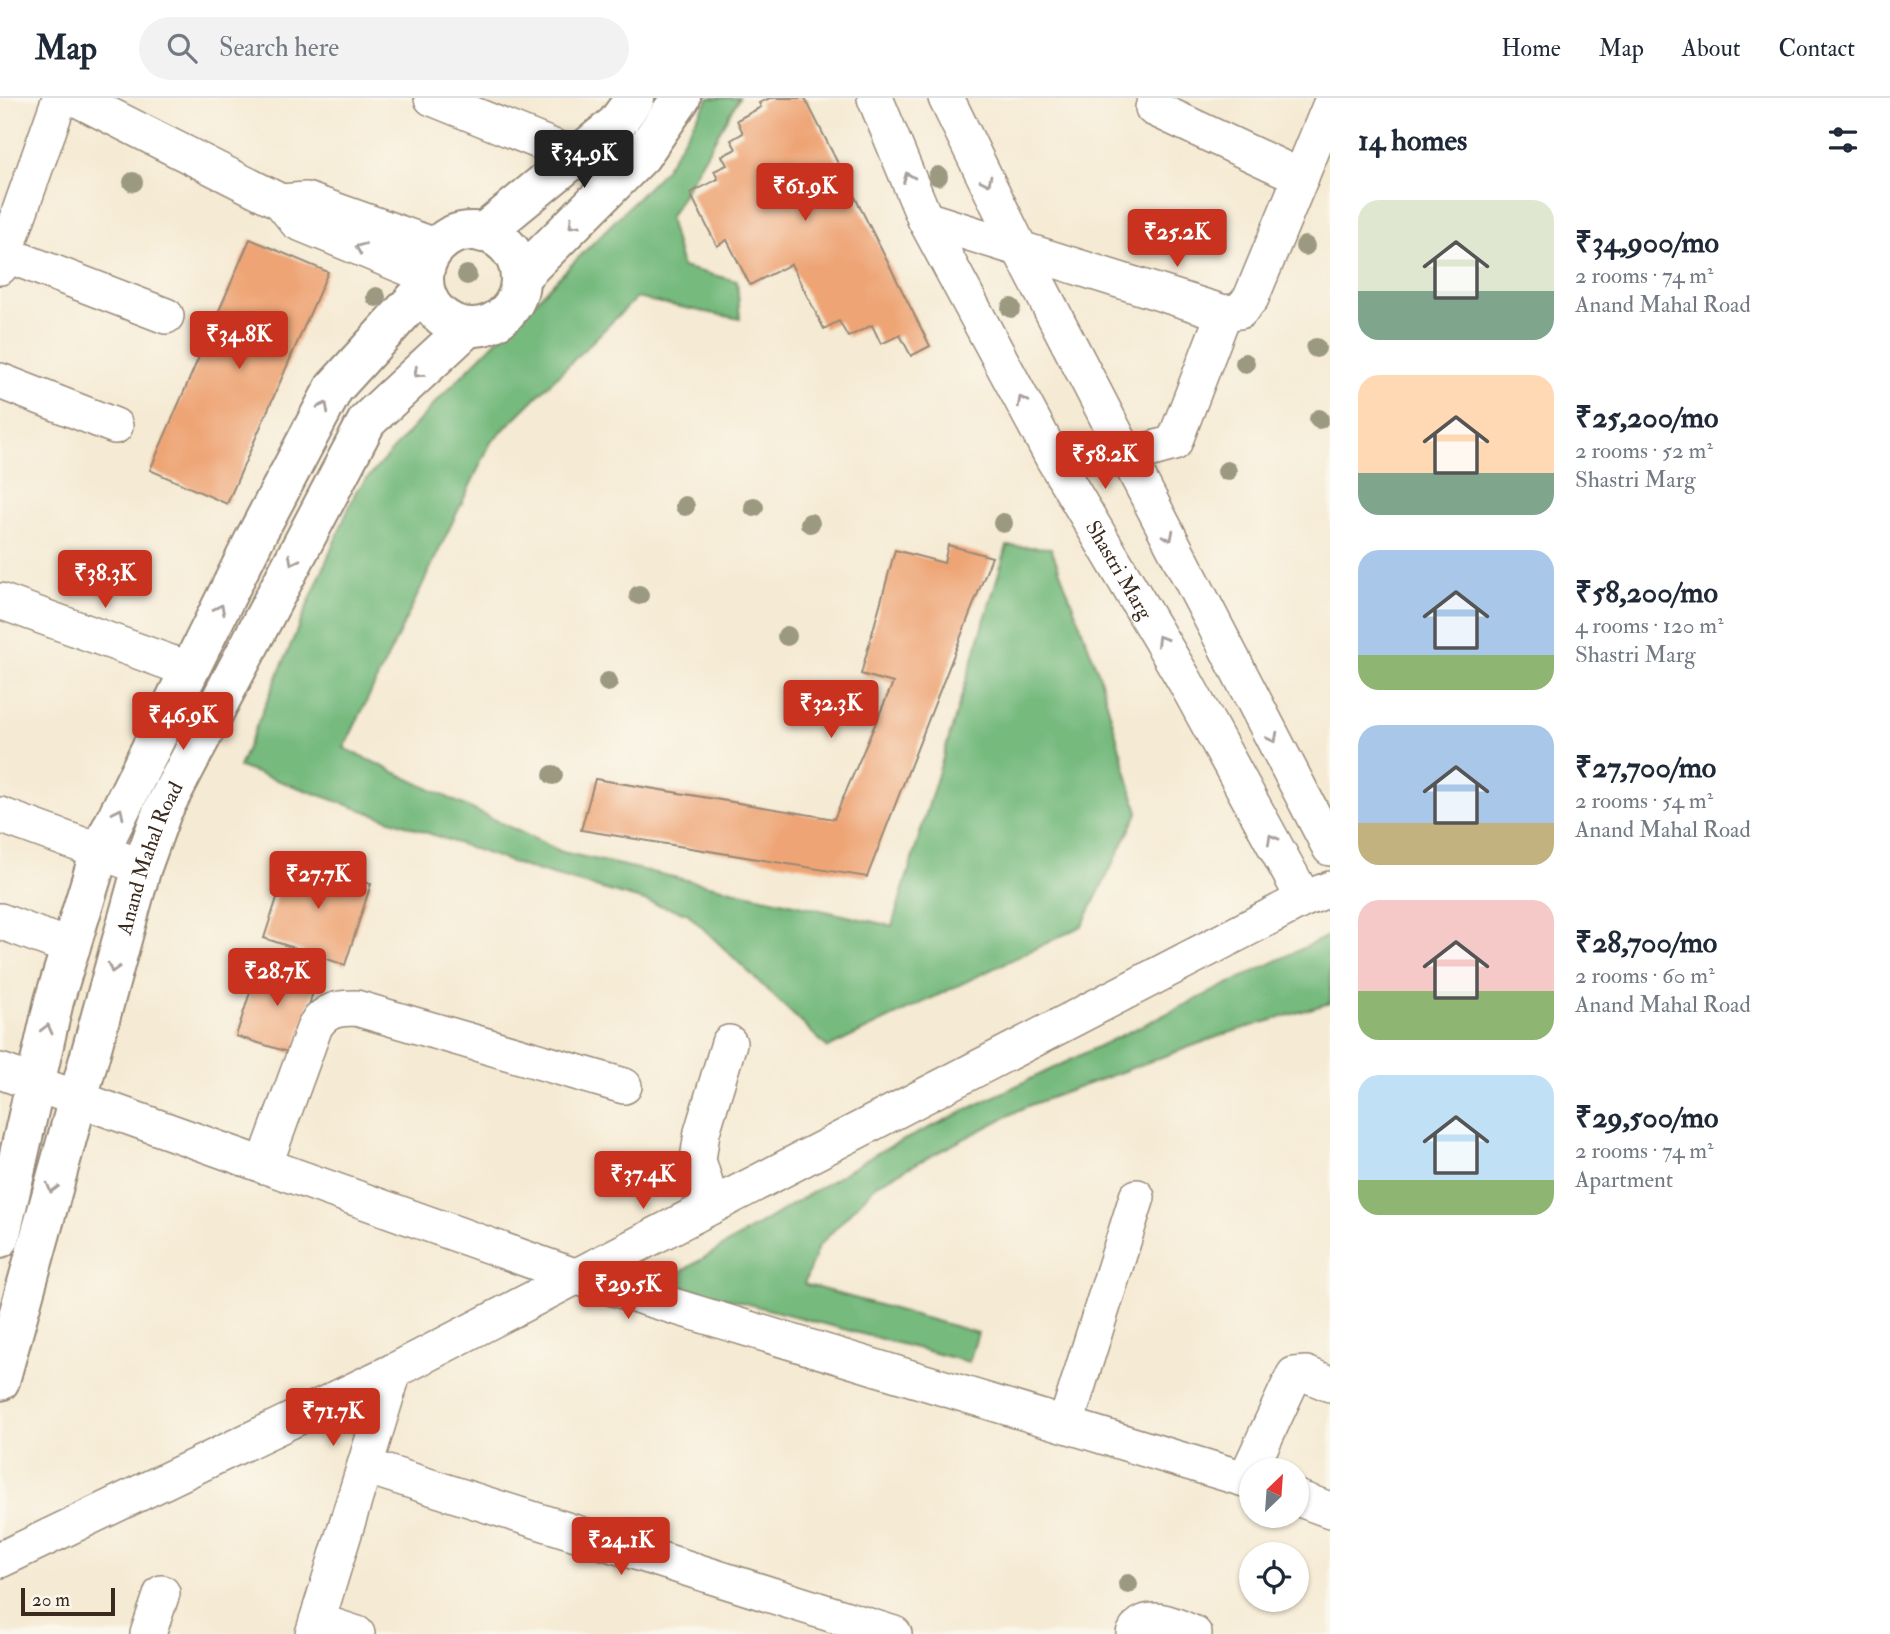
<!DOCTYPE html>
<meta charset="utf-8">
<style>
body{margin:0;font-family:"IM FELL Double Pica",serif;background:#f2f2f3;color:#1f2937;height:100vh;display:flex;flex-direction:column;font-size:26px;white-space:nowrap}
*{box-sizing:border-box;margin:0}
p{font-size:23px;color:#747a83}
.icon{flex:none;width:38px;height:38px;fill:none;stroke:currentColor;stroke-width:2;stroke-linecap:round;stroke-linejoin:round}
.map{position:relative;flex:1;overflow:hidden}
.drawer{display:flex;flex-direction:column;background:#fff;width:560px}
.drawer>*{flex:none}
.needle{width:46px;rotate:25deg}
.fabs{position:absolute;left:1239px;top:1360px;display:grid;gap:14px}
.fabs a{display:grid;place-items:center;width:70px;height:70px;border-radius:50%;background:#fff;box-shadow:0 2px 5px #0004;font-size:35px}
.scale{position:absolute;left:21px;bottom:18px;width:94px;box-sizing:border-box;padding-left:7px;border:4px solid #3b2a1e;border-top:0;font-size:19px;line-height:24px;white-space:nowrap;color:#3b2a1e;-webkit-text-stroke:5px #fbf7ec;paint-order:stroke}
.price{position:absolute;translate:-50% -60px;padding:0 16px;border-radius:7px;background:#c8321e;color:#fff;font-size:23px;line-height:46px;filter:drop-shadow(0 2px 4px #0008)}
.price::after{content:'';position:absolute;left:50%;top:42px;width:21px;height:16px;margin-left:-10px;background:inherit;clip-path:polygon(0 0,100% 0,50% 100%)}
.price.on{background:#222;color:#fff}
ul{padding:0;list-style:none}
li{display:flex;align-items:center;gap:21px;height:175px;padding:0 28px}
li span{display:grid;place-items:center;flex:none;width:196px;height:140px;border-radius:21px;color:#555}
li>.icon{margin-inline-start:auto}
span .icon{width:84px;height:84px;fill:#fffc;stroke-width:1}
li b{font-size:30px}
h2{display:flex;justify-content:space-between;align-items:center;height:84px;padding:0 28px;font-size:30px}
header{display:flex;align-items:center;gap:42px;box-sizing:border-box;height:98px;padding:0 35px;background:#fff;border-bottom:2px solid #e0e1e3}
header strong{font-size:33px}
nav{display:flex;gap:38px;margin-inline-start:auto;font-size:24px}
.search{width:490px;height:63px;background:#f2f2f3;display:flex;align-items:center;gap:18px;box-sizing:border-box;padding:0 24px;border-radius:38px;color:#747a83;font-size:26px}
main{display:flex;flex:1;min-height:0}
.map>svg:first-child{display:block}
</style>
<header>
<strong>Map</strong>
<div class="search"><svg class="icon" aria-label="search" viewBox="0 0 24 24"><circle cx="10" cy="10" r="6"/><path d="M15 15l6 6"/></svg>Search here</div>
<nav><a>Home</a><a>Map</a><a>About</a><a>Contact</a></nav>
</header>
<main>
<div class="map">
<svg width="1330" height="1536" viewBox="0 0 1330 1536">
<rect width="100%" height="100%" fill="#fbf7ec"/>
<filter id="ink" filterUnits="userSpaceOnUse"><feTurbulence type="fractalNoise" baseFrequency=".0143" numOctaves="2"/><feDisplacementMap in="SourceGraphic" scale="14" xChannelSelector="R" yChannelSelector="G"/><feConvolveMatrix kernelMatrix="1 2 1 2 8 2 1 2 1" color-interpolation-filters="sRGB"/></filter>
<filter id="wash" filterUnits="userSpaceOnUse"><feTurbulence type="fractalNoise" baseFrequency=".00686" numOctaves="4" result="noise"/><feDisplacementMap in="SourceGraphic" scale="28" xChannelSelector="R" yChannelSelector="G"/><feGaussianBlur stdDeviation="1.57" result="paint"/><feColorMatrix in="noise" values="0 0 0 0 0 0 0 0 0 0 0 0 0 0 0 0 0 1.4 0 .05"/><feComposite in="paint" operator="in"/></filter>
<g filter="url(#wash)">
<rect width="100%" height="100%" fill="#f5ead3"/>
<g fill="#76ba7e" stroke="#58724e" stroke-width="2">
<polygon points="709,0 739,0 669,120 682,169 737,183 740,221 636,200 491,344 344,650 562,754 892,828 1007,448 1051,450 1099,576 1138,715 1082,828 828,950 687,815 528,770 239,669 356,393 434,306 663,74"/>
<polygon points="1330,837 1330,905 1225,936 1025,1009 877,1086 818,1149 804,1186 978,1235 969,1264 664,1184 879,1054"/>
</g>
<g id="blocks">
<g fill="#eea474">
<polygon points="770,0 805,0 930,248 911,258 900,237 881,246 872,227 848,239 839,223 824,231 791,166 750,187 727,142 717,148 690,95 718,81 714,73 727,67 722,58 736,51 731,42 743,35 737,22 761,9 759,5"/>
<polygon points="250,141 328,174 227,406 150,372"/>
<polygon points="948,447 992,459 867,779 581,732 595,681 834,721 893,585 861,576 895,452 944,465"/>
<polygon points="290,760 371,786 345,867 264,840"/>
<polygon points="260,863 317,881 294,956 236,938"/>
</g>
</g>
</g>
<g filter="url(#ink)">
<use href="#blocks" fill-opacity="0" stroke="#988a78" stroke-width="2"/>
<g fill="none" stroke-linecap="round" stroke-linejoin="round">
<g stroke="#988a78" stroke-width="38">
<g id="minor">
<polyline points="75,0 281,104 297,124 423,176"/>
<polyline points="432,0 578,59"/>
<path id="s1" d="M875 0 925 121 1053 360 1185 583 1304 801"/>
<polyline points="946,0 1020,151 1330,750"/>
<polyline points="1153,10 1301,79"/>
<polyline points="281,104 306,102 435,148"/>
<polyline points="925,121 1224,215 1240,213 1251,200 1330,8"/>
<polyline points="5,156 166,218"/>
<polyline points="0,169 60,0"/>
<polyline points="0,283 115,328"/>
<polyline points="1127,358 1174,345 1224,215"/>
<polyline points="0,503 190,572"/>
<polyline points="0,717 142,769"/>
<polyline points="0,823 72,850"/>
<polyline points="0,973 577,1179 1251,1383"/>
<path d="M264 1068 315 928C326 912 337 910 356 910L624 988"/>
<polyline points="712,1108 698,1062 702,1034 729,945"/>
<polyline points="1066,1325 1137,1099"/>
<polyline points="365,1368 894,1536"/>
<polyline points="1246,1380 1294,1277 1306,1276 1330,1286"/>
<polyline points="1297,1400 1330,1412"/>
<polyline points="0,1462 394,1273 1304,801 1330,791"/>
<polyline points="317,1523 357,1536"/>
<polyline points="148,1536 162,1495"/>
<polyline points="313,1536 394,1273"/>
<path d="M1134 1536C1145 1511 1177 1528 1194 1536"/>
</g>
</g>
<g stroke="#988a78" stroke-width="42">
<g id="major">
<circle cx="472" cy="181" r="48"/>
<polyline points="483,135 616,26 635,0"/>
<polyline points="520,179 641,58 681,0"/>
<polyline points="0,1140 54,903 100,753 256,438 334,290 424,191"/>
<path id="s2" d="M0 1283 142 769 162 714 367 323 468 229"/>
</g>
</g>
<use href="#minor" stroke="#fff" stroke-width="35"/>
<use href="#major" stroke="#fff" stroke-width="38"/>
</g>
<g fill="#9b9980">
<circle cx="938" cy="78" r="10"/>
<circle cx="133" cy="84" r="10"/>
<circle cx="1305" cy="148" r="10"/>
<circle cx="467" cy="177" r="10"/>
<circle cx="376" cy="199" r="10"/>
<circle cx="1011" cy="210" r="10"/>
<circle cx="1316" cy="250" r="10"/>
<circle cx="1245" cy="265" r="10"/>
<circle cx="1319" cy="321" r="10"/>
<circle cx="1227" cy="373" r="10"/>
<circle cx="685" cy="408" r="10"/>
<circle cx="754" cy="409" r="10"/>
<circle cx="810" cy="425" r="10"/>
<circle cx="1003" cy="425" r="10"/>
<circle cx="639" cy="497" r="10"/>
<circle cx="787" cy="538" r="10"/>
<circle cx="608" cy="584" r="10"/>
<circle cx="553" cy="677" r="10"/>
<circle cx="1128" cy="1486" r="10"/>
</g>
<defs><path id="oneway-chevron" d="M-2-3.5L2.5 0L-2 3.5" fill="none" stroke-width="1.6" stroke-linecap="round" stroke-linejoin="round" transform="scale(1.75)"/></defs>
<g stroke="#a79f9a">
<use href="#oneway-chevron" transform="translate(908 79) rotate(-112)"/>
<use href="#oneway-chevron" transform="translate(987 83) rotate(64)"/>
<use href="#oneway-chevron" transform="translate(573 126) rotate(135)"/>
<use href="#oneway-chevron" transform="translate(360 150) rotate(-157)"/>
<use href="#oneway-chevron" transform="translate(418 275) rotate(137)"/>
<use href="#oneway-chevron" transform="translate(1022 303) rotate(-118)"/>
<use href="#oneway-chevron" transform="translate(324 309) rotate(-62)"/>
<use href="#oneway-chevron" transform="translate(1169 438) rotate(63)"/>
<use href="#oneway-chevron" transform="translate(293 462) rotate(117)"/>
<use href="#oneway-chevron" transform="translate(220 511) rotate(-64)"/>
<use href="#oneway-chevron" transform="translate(1161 542) rotate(-121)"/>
<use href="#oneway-chevron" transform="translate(1273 640) rotate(63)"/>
<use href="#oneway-chevron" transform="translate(119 715) rotate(-64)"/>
<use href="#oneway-chevron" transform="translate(1272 741) rotate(-119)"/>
<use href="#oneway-chevron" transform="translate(113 870) rotate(106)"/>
<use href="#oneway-chevron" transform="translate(47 931) rotate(-76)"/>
<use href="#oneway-chevron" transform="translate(52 1090) rotate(105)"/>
</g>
</g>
<g text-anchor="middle" stroke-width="5" stroke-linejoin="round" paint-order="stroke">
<g font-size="21" fill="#3b2a1e" stroke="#fbf7ec">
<text dy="7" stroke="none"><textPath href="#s1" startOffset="532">Shastri Marg</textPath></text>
<text dy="7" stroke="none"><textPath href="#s2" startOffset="544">Anand Mahal Road</textPath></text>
</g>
</g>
</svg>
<div class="fabs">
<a><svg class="needle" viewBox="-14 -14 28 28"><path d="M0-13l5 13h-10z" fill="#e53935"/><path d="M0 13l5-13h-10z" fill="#747a83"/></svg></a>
<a><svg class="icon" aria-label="locate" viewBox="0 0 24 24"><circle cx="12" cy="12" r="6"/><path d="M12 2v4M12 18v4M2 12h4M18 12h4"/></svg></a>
</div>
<div class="scale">20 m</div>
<b class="price on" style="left:584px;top:92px">₹34.9K</b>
<b class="price" style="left:805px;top:125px">₹61.9K</b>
<b class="price" style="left:1177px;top:171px">₹25.2K</b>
<b class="price" style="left:239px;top:273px">₹34.8K</b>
<b class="price" style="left:1105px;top:393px">₹58.2K</b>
<b class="price" style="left:105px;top:512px">₹38.3K</b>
<b class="price" style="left:831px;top:642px">₹32.3K</b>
<b class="price" style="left:183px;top:654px">₹46.9K</b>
<b class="price" style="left:318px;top:813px">₹27.7K</b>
<b class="price" style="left:277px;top:910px">₹28.7K</b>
<b class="price" style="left:643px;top:1113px">₹37.4K</b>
<b class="price" style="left:628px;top:1223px">₹29.5K</b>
<b class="price" style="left:333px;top:1350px">₹71.7K</b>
<b class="price" style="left:621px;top:1479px">₹24.1K</b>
</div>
<section class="drawer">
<h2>14 homes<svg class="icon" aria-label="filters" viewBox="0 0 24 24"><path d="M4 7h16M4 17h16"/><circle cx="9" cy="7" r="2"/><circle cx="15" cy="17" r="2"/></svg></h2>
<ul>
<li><span style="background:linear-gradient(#dfe7d0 65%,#7fa58c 0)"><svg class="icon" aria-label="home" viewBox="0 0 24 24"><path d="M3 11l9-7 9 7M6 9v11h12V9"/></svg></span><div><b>₹34,900/mo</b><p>2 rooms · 74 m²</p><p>Anand Mahal Road</p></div></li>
<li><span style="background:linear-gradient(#ffd9b3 70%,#7fa58c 0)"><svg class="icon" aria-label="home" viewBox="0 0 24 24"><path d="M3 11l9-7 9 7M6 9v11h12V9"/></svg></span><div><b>₹25,200/mo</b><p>2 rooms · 52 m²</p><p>Shastri Marg</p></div></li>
<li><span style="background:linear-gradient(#a9c7e8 75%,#8fb573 0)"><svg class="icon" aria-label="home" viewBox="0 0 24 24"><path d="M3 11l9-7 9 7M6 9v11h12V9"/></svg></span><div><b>₹58,200/mo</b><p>4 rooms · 120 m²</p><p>Shastri Marg</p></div></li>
<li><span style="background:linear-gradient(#a9c7e8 70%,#c2b280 0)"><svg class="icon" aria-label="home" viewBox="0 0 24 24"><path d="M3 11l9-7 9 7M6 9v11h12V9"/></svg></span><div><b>₹27,700/mo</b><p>2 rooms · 54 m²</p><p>Anand Mahal Road</p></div></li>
<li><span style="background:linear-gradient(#f6c9c9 65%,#8fb573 0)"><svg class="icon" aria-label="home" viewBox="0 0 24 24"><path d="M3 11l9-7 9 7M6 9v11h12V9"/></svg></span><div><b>₹28,700/mo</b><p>2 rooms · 60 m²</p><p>Anand Mahal Road</p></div></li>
<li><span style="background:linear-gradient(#bfe0f5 75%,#8fb573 0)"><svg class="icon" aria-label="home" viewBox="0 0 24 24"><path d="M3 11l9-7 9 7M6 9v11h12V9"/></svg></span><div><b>₹29,500/mo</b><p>2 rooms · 74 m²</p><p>Apartment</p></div></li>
</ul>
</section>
</main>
